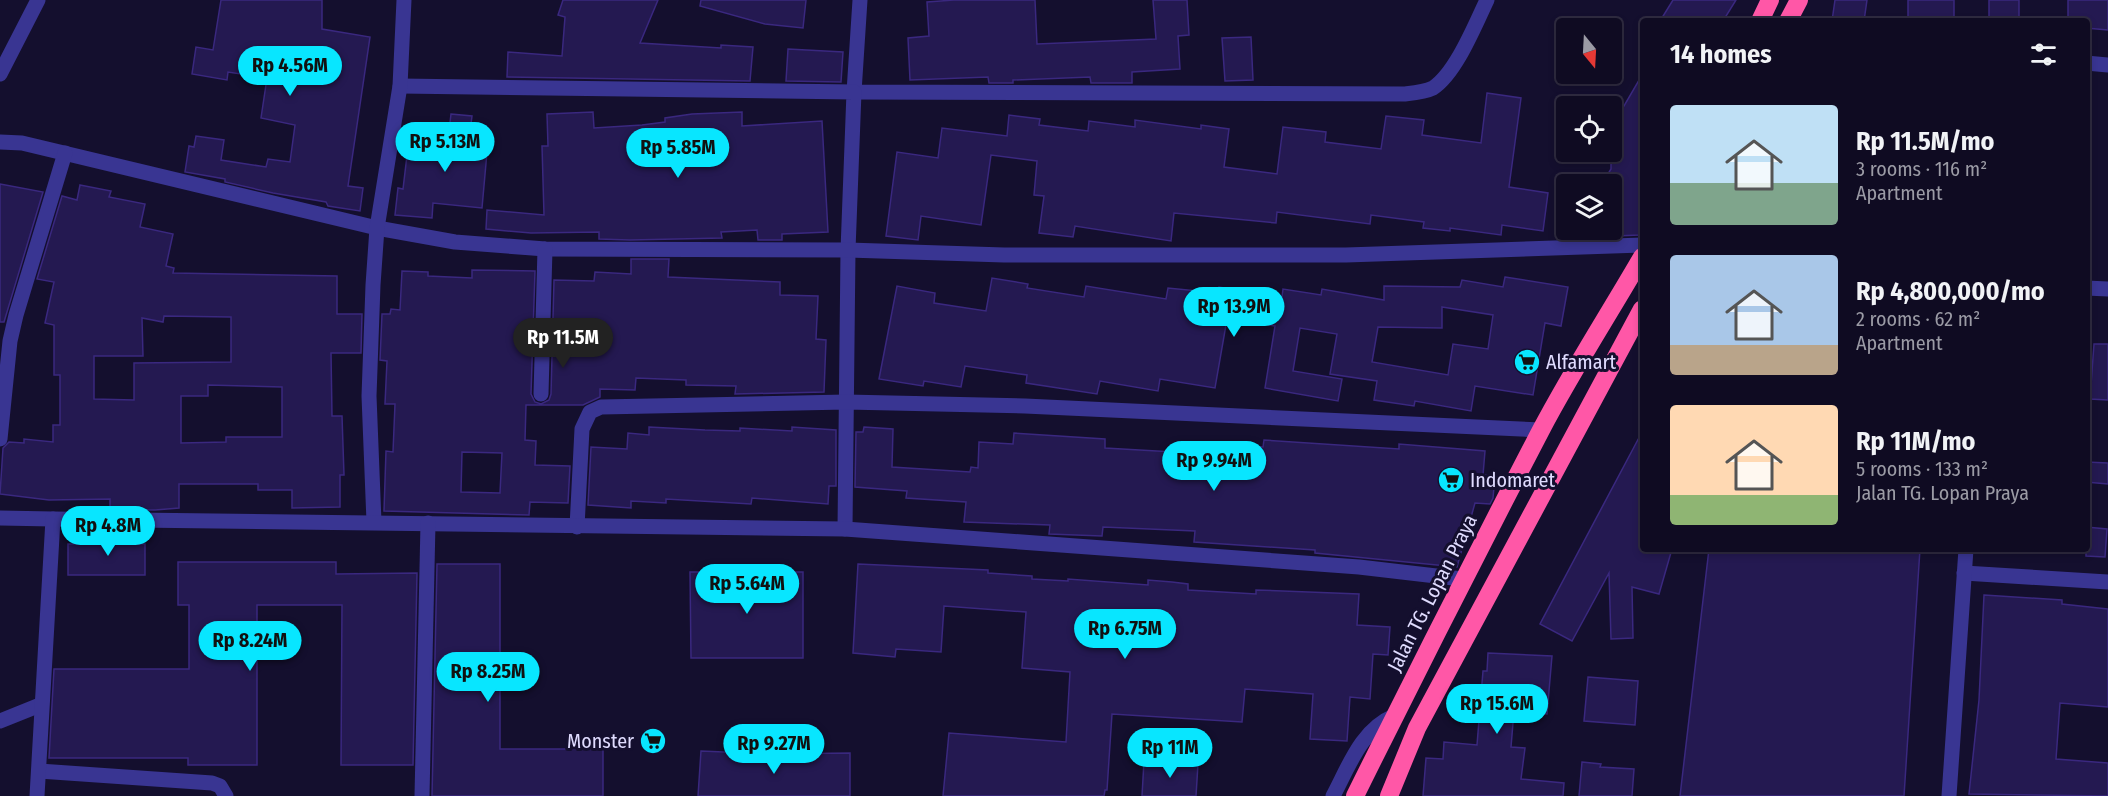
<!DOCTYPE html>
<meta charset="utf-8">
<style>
body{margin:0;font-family:"Fira Sans Condensed",sans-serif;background:#18142a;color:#f1f3f6;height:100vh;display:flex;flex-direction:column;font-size:22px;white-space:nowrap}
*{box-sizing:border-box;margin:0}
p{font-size:20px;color:#9b9ba5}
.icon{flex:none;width:33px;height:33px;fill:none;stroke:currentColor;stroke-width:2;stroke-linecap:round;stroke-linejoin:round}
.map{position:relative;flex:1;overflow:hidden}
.details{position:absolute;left:1640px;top:18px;width:450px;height:534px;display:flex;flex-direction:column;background:#0f0b22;border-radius:6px;box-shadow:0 3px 9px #0003,0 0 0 2px #2f2b40}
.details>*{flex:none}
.needle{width:39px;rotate:162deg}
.tools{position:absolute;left:1556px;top:18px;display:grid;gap:12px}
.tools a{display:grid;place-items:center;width:66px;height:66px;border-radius:6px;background:#0f0b22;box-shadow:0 3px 9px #0003,0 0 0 2px #2f2b40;font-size:30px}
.price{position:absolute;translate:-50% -51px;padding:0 14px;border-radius:21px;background:#08e6ff;color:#111;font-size:20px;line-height:39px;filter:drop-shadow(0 2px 3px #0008)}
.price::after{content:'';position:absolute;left:50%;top:36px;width:18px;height:14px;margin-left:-9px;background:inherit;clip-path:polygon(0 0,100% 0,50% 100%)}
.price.active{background:#222;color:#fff}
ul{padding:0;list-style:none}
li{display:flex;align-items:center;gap:18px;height:150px;padding:0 30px}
li span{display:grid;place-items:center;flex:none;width:168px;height:120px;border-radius:6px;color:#555}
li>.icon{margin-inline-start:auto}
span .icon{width:72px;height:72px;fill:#fffc;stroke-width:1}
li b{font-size:26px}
h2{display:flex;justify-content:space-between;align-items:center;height:72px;padding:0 30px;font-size:26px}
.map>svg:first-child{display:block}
</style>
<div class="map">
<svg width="2108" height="796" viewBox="0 0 2108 796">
<rect width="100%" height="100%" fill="#140f2e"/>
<g fill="#241951" stroke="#3a287f" stroke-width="1.5" fill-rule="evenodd">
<polygon points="221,0 322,0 322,29 370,37 348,186 363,188 360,211 328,206 326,202 273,193 225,182 225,179 185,172 189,146 194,147 196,136 224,140 221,160 266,167 268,159 290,162 295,125 261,118 267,78 228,72 227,80 192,74 196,47 213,50"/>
<polygon points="563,0 658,0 640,43 721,48 721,45 753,47 750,81 507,77 508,52 562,56 565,17 558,15"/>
<polygon points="701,0 806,0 803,28 765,24 700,6"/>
<polygon points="954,0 1035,0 1037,44 1156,39 1153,0 1187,0 1189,35 1178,36 1180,69 1132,72 1132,83 1091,83 1090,77 1013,80 1013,83 989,83 988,77 910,80 908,38 929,36 927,2"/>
<polygon points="1673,0 1736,0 1723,21 1660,21"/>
<polygon points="1835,0 1867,0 1864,21 1832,21"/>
<rect x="1908" y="0" width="46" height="21"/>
<rect x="1989" y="0" width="30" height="21"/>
<polygon points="2068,0 2108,0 2108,30 2086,28 2086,21 2068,21"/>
<polygon points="1251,37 1253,80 1225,81 1222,38"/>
<polygon points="788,49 843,52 841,82 786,81"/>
<polygon points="1642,75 1642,224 1640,235 1614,236 1611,235 1611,184 1602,184 1611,169 1611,98 1624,106"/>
<polygon points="1487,93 1521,98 1509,187 1548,193 1543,231 1502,225 1501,235 1450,228 1450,231 1423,228 1424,222 1371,215 1370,224 1277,212 1276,223 1174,213 1171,241 1075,226 1073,237 1039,233 1044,196 1034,195 1037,161 991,155 981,225 921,216 918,240 886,236 897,152 938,158 942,128 1007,136 1009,115 1040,119 1039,125 1088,131 1089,121 1135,127 1135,120 1201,129 1201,125 1229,129 1224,167 1277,174 1283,127 1326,132 1325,142 1381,149 1386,116 1424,120 1422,135 1481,143"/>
<polygon points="593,112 594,128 642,125 665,122 665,118 692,114 742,112 742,126 822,121 828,232 782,234 782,240 758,240 757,230 721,232 722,238 630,240 599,239 599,232 531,233 486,229 487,210 544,215 542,146 548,146 547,114"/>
<polygon points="451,114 472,116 469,140 488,141 482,208 433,203 432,218 395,215 398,188 403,189 408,147 447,148"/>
<polygon points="0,184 43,192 4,322 0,322"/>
<path d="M80 185 111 191 109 197 145 204 140 227 173 234 166 266 174 268 173 273 337 276V314H362L361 353H331L332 416H342L344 475H340V507L292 508V490H258V484H179V508L155 510H110V499L49 500 0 494 3 448 9 442 24 443V439L53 442V425H60V375H54V325L45 323 54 282 37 279 62 196 77 200ZM164 316 231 317V362L134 363V400L94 399V356H143L142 318 163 322ZM208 385 282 387V437H226V442L181 443V396H208Z"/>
<path d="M631 259H669L668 277 780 282V295L818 296 816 339 826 340 824 392 735 394 736 386 686 385V380L636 378 635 390 600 389V397L583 405H526L525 440 536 441 535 465 570 466 568 503 530 502 529 515 384 511 386 451 393 452 395 404H385L387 361 380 360 382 314H390L391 309 400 310 402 271 428 272V276L472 278V270L535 271 531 394 535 402 541 404 549 400 551 394 554 280 594 281 595 272 631 274ZM462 452 502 453 500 493 461 492Z"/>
<path d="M1505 277 1568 287 1561 326 1545 323 1533 395 1475 386 1471 411 1415 401 1414 406 1374 400 1377 381 1330 374 1337 334 1300 328 1293 371 1342 379 1338 401 1265 388 1275 326 1227 319 1215 388 1160 379 1158 391 1100 381 1097 394 1026 383 1027 375 965 366 961 387 924 381 923 386 879 379 897 286 935 293 934 303 986 311 992 278 1028 284 1027 288 1084 297 1086 286 1166 299 1168 288 1218 293 1219 287 1282 297 1283 289 1321 295 1322 289 1384 300V286L1460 287 1462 280 1503 287ZM1442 307 1493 315 1488 349 1453 344 1448 375 1372 362 1378 327 1442 328Z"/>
<polygon points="2094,344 2108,344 2108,400 2090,399"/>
<polygon points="649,427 705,430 740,431 740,428 792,431 792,427 836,430 836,486 829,486 828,504 752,498 751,504 666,499 666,503 631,501 631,508 588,505 591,447 627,449 628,433 649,435"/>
<polygon points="864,427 893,429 892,467 970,472 971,467 978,468 979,442 1013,444 1014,433 1105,439 1105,448 1174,452 1174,450 1217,453 1217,444 1263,447 1264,440 1399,449 1399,444 1485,451 1483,475 1495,476 1493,498 1490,504 1475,503 1457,567 1315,553 1315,550 1194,542 1195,531 1103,527 1102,536 1049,534 1050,525 964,522 966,502 906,498 907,491 855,487 856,432 863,432"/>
<polygon points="1642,432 1642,549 1672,549 1659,594 1632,587 1633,638 1611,639 1609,573 1572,641 1540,624"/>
<polygon points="2086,462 2108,463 2108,484 2086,482"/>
<polygon points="2086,527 2107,529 2105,557 2086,556"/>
<polygon points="110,529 131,530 131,544 145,544 145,575 68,575 68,544 110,544"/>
<polygon points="1709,549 1920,549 1904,796 1680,796"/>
<polygon points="178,562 336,562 336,574 417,573 413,765 341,765 342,605 257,605 257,765 188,765 188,758 49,758 54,669 189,669 189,605 178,605"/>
<polygon points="437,564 500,564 500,749 603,749 603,796 432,796"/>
<polygon points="858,564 988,570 988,573 1032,576 1032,579 1068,581 1068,579 1148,585 1148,580 1172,582 1188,584 1188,590 1256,594 1256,590 1359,594 1357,625 1390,627 1388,655 1373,654 1370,699 1350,697 1347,741 1310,739 1313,694 1245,689 1242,722 1112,714 1107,790 1105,790 1104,796 943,796 949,733 1066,742 1070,672 1022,668 1026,612 944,606 941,652 896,649 895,657 853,653"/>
<polygon points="690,572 803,572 803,658 691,658"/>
<polygon points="1984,595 2062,600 2062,604 2108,609 2108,707 2060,703 2056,759 2108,763 2108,796 1969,794 1979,700"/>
<polygon points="1488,653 1552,656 1547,714 1514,711 1511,747 1525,748 1521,779 1564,783 1563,796 1423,796 1426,758 1443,759 1444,742 1477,745 1483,671 1487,671"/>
<polygon points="1588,677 1638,681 1635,725 1584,721"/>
<polygon points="701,751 770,754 850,753 850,796 698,796"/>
<polygon points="1144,761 1198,764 1196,796 1142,796"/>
<polygon points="1582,762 1601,764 1600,767 1634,769 1632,796 1579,796"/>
</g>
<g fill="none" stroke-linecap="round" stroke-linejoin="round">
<g stroke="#393592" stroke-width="15">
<path d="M860 0 854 92 1405 94C1414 93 1425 92 1433 88 1456 73 1475 25 1487 0"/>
<polyline points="2086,63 2108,65"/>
<polyline points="0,74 38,0"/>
<polyline points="400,86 854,92 848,250 845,529"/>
<polyline points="0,142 22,143 377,228 455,242 545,249 848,250 1004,255 1346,255 1642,245"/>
<polyline points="2086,288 2108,289"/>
<polyline points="541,394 545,249"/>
<polyline points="0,439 10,341 16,315 65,153"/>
<polyline points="0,518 53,519"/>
<polyline points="374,522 369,396 373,285 377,228 400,86 404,0"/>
<polyline points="577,527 582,429 590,412 601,407 846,402 1025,406 1541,430"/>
<polyline points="1964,573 2108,582"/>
<polyline points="0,721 40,705"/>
<polyline points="39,771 212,783 220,786 226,796"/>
<polyline points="37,796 53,519 845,529 1359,567 1462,579"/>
<polyline points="422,796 428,523"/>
<path d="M1333 796C1349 766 1361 730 1394 716"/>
<polyline points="1949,796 1966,549"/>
</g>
<g stroke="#ff57a7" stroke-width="18">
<polyline points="1760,21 1770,0"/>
<polyline points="1788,21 1799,0"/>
<path d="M1355 796C1416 673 1478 551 1541 430 1572 371 1609 314 1642 257"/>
<polyline points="1389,796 1417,728 1642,309"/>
</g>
</g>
<defs>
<g id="supermarket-disc" transform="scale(1.35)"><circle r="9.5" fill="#08e6ff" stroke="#140f2e"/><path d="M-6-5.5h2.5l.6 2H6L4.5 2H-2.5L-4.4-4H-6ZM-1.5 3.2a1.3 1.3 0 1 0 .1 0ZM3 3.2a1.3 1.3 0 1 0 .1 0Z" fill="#111"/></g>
</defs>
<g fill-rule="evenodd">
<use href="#supermarket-disc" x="1527" y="362"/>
<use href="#supermarket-disc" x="1451" y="480"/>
<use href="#supermarket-disc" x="653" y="741"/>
</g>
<g text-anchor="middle" stroke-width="6" stroke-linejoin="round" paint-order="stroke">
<g font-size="20" fill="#e0dcff" stroke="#140f2e" text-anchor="start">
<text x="1546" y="369">Alfamart</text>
<text x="1470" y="487">Indomaret</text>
<text x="634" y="748" text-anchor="end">Monster</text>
</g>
<g font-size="20" fill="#e0dcff" stroke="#140f2e">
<text transform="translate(1432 593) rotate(-63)" y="7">Jalan TG. Lopan Praya</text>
</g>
</g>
</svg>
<div class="tools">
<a><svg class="needle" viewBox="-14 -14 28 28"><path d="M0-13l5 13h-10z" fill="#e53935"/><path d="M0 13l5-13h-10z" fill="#9b9ba5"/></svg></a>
<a><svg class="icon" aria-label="locate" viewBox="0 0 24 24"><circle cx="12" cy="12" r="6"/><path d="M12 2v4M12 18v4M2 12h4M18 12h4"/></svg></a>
<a><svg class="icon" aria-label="layers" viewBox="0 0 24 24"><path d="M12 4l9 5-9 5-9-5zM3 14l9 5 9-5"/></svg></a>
</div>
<b class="price" style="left:290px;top:97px">Rp 4.56M</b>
<b class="price" style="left:445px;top:173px">Rp 5.13M</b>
<b class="price" style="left:678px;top:179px">Rp 5.85M</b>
<b class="price" style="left:1234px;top:338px">Rp 13.9M</b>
<b class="price active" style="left:563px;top:369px">Rp 11.5M</b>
<b class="price" style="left:1214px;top:492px">Rp 9.94M</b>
<b class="price" style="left:108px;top:557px">Rp 4.8M</b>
<b class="price" style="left:747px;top:615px">Rp 5.64M</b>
<b class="price" style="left:1125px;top:660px">Rp 6.75M</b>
<b class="price" style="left:250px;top:672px">Rp 8.24M</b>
<b class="price" style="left:488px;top:703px">Rp 8.25M</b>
<b class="price" style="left:1497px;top:735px">Rp 15.6M</b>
<b class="price" style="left:774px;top:775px">Rp 9.27M</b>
<b class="price" style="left:1170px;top:779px">Rp 11M</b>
<section class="details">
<h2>14 homes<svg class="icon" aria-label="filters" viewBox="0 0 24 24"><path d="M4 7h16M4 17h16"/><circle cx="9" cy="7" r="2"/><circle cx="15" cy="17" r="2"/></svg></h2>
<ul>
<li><span style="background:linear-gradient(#bfe0f5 65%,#7fa58c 0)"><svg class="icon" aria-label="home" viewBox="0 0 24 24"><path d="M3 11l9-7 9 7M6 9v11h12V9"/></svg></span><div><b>Rp 11.5M/mo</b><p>3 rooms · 116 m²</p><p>Apartment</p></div></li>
<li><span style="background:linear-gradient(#a9c7e8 75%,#b9a48a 0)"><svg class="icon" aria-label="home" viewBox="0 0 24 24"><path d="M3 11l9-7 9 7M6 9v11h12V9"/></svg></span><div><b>Rp 4,800,000/mo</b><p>2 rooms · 62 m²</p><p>Apartment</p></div></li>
<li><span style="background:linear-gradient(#ffd9b3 75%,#8fb573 0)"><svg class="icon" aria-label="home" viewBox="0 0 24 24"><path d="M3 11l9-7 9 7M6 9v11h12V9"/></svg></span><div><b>Rp 11M/mo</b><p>5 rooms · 133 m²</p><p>Jalan TG. Lopan Praya</p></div></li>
</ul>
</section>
</div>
